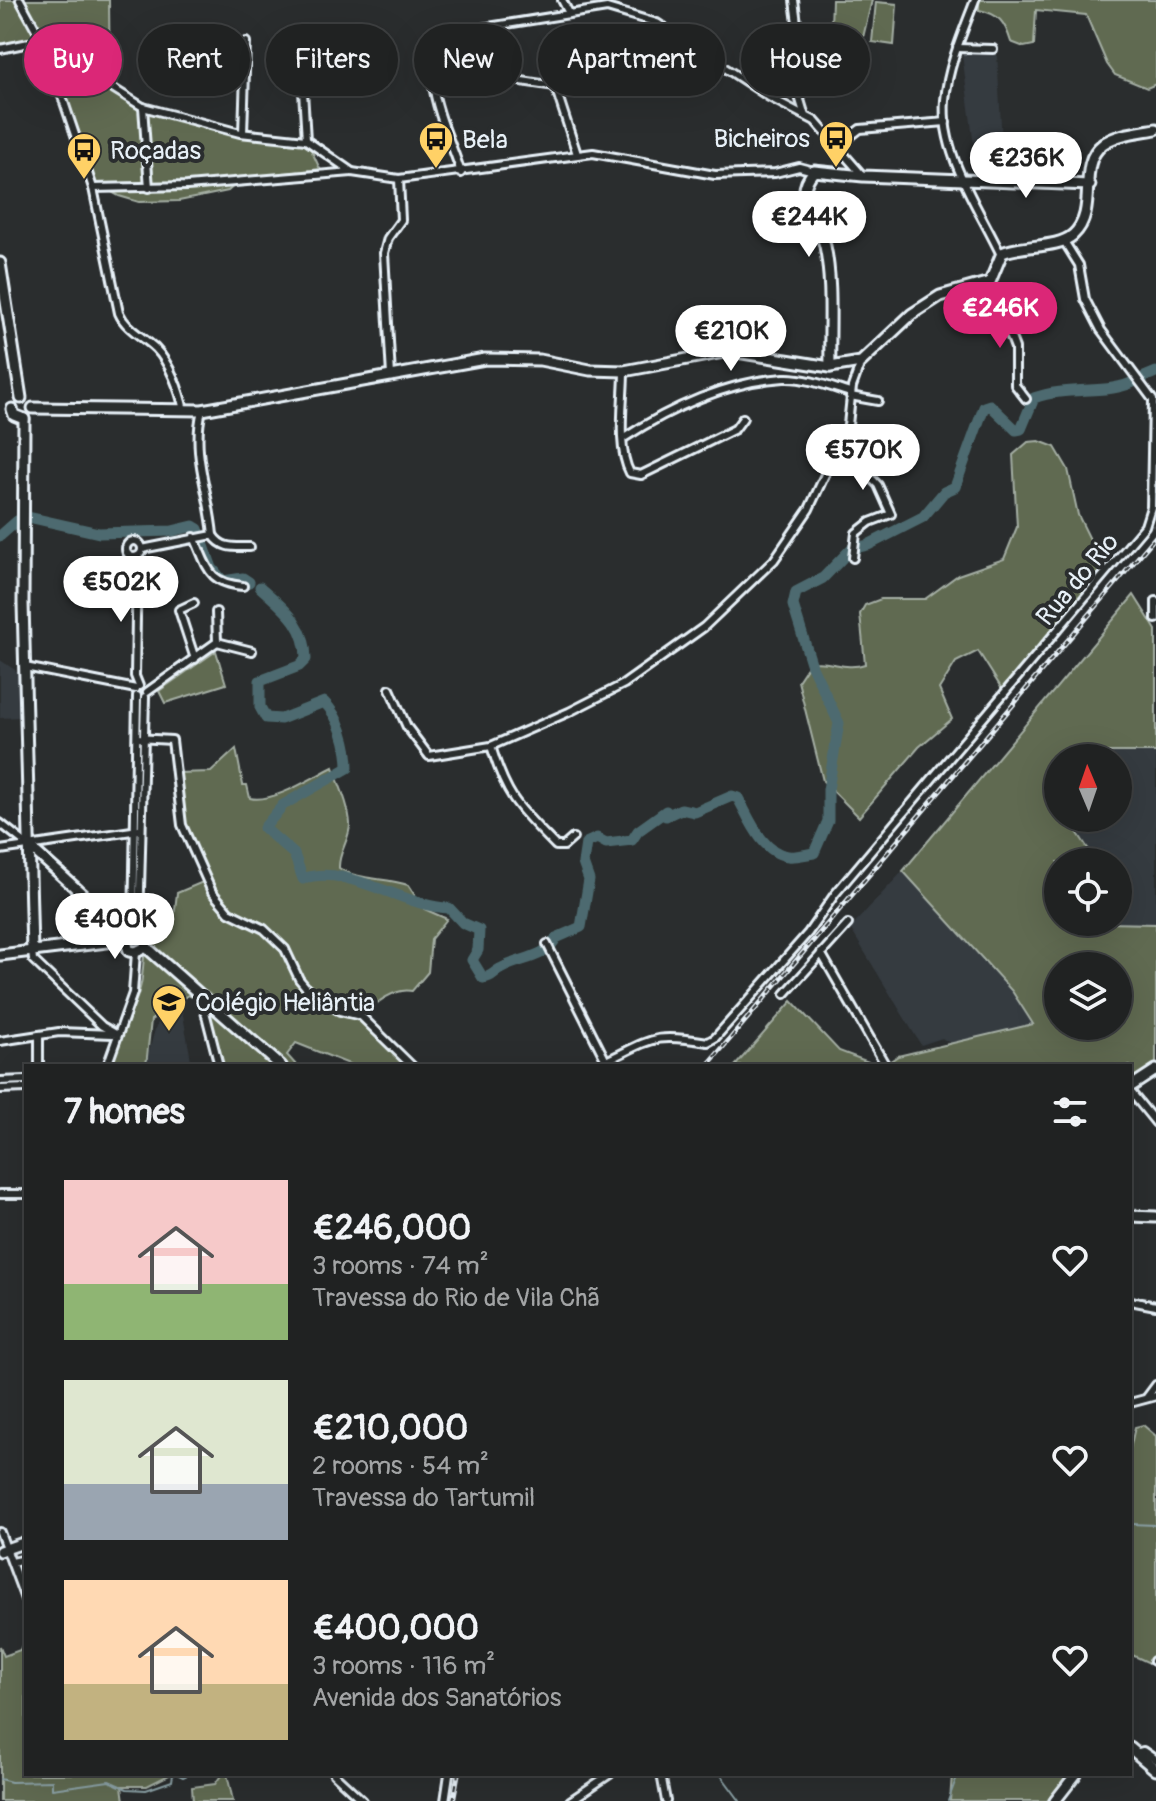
<!DOCTYPE html>
<meta charset="utf-8">
<style>
body{margin:0;font-family:Pangolin,sans-serif;background:#2d2f2f;color:#f1f3f6;height:100vh;display:flex;flex-direction:column;font-size:30px;white-space:nowrap}
*{box-sizing:border-box;margin:0}
p{font-size:26px;color:#a2a4a5}
.icon{flex:none;width:44px;height:44px;fill:none;stroke:currentColor;stroke-width:2;stroke-linecap:round;stroke-linejoin:round}
.map{position:relative;flex:1;overflow:hidden}
.sheet{position:absolute;left:24px;top:1064px;width:1108px;height:712px;display:flex;flex-direction:column;background:#202222;border-radius:0px;box-shadow:0 8px 32px #0002,0 0 0 2px #3d3f40}
.sheet>*{flex:none}
.guide{position:absolute;left:24px;top:24px;width:1108px;height:72px;display:flex;gap:16px}
.needle{width:52px;rotate:358deg}
.tools{position:absolute;left:1044px;top:744px;display:grid;gap:16px}
.tools a{display:grid;place-items:center;width:88px;height:88px;border-radius:50%;background:#202222;box-shadow:0 8px 32px #0002,0 0 0 2px #3d3f40;font-size:40px}
.price{position:absolute;translate:-50% -68px;padding:0 18px;border-radius:28px;background:#fff;color:#222;font-size:26px;line-height:52px;filter:drop-shadow(0 2px 4px #0008)}
.price::after{content:'';position:absolute;left:50%;top:48px;width:24px;height:18px;margin-left:-12px;background:inherit;clip-path:polygon(0 0,100% 0,50% 100%)}
.price.active{background:#db2777;color:#fff}
ul{padding:0;list-style:none}
li{display:flex;align-items:center;gap:24px;height:200px;padding:0 40px}
li span{display:grid;place-items:center;flex:none;width:224px;height:160px;border-radius:0px;color:#555}
li>.icon{margin-inline-start:auto}
span .icon{width:96px;height:96px;fill:#fffc;stroke-width:1}
li b{font-size:34px}
h2{display:flex;justify-content:space-between;align-items:center;height:96px;padding:0 40px;font-size:34px}
.tag{padding:0 28px;border-radius:36px;background:#202222;box-shadow:0 8px 32px #0002,0 0 0 2px #3d3f40;font-size:28px;line-height:72px}
.tag.active{background:#db2777;color:#fff}
.map>svg:first-child{display:block}
</style>
<div class="map">
<svg width="1156" height="1801" viewBox="0 0 1156 1801">
<rect width="100%" height="100%" fill="#2a2d2e"/>
<filter id="ink" filterUnits="userSpaceOnUse"><feTurbulence type="fractalNoise" baseFrequency=".0125" numOctaves="2"/><feDisplacementMap in="SourceGraphic" scale="16" xChannelSelector="R" yChannelSelector="G"/><feConvolveMatrix kernelMatrix="1 2 1 2 8 2 1 2 1" color-interpolation-filters="sRGB"/></filter>
<g filter="url(#ink)">
<g fill="#353b41">
<polygon points="997,53 1002,143 974,146 962,54"/>
<polygon points="0,660 18,672 20,717 0,718"/>
<polygon points="1103,752 1156,752 1156,924 1118,923 1121,887 1118,886 1118,862 1097,862 1075,829 1087,818 1118,818 1118,758 1102,758"/>
<polygon points="903,871 1012,991 1033,1024 951,1044 942,1038 921,1045 850,928"/>
<polygon points="176,999 181,1004 192,1066 145,1066 156,1026"/>
</g>
<g fill="#616b51" stroke="#a4aea4" stroke-width="2" fill-rule="evenodd">
<path d="M0 0H109L110 89C181 134 233 125 309 145L320 169 243 178 228 191 179 201 139 202 119 196 86 178 47 59 35 41 0 45Z"/>
<polygon points="832,0 872,0 860,50 830,52"/>
<path d="M979 0H1156V84L1147 88 1115 75 1107 64 1086 15 1036 10 1034 45 1024 47 1011 42C1005 22 999 14 979 10Z"/>
<polygon points="876,2 897,4 894,45 872,42"/>
<path d="M1039 441 1055 447 1068 469 1078 515 1106 572 1002 689 978 651 956 662 939 689 952 719 919 747 859 817 823 781 798 681 810 663C830 659 844 671 865 664L860 614 865 605 881 599H925L958 575 1004 559 1017 527 1013 455 1028 442Z"/>
<path d="M1134 595 1156 630V752H1104L1102 758H1058V818H1087L1075 829 1097 862H1058V922L1156 924V1065L1130 1082V1066H883L898 1056 1033 1024 1012 991 903 871ZM1058 966H1118V1026H1058Z"/>
<polygon points="216,651 226,684 165,703 159,691"/>
<path d="M236 749 243 785H247L250 798C272 804 313 777 333 767 339 784 349 805 350 824 350 840 338 852 339 868 360 881 384 877 408 885L424 909 447 919 431 939 428 972 412 991C394 987 374 1005 361 1016L405 1066H354L296 1043 287 1055 297 1066H218C212 1044 212 1003 188 995L151 1020 146 1066H110C115 1037 135 1013 141 984 145 963 141 947 154 930L145 922 146 905 159 925 173 926 177 893 203 882 206 877 183 817 177 773 211 772Z"/>
<polygon points="792,1001 839,1051 879,1066 735,1066"/>
<polygon points="1143,1425 1156,1436 1156,1666 1130,1654 1130,1449 1135,1427"/>
<polygon points="26,1636 26,1774 171,1774 147,1786 122,1786 124,1801 0,1801 0,1646 4,1656 20,1650"/>
<polygon points="222,1774 227,1774 233,1801 193,1801 192,1787 215,1784"/>
<polygon points="952,1774 1068,1774 1047,1801 950,1801"/>
</g>
<g fill="none" stroke-linecap="round" stroke-linejoin="round">
<g stroke="#8ba1a6" stroke-width="2">
<polyline points="1130,1524 1156,1525"/>
<polyline points="177,1774 183,1777 189,1774"/>
<polyline points="720,1774 740,1801"/>
<polyline points="0,1779 11,1782 52,1781 52,1789 109,1781 127,1789 146,1790 172,1781 173,1774"/>
<polyline points="948,1801 958,1774"/>
</g>
<g stroke="#4d6b6f" stroke-width="11">
<polyline points="1144,377 1156,372"/>
<polyline points="28,517 99,533 172,531 193,526 198,529 212,568 223,581 243,578 249,582"/>
<polyline points="0,536 17,521"/>
<path d="M260 587C284 609 306 624 306 659L299 666 260 681V707L266 718 281 719 324 702C340 717 348 746 348 768L283 805 264 828 294 854 303 879C345 862 406 908 449 908L463 923 479 930 478 950 472 960 483 978C493 977 492 973 500 969 518 958 546 959 556 938L581 927 589 880 583 863 586 843 597 838 606 843 632 840 638 831 666 811V816L681 809 695 812 732 796 738 798C749 818 762 853 788 856 796 857 806 854 814 853L828 821V790L839 723 812 666 793 605 796 592 823 578 851 549 868 545 923 517 944 492 955 487 984 407 990 405 1016 430 1021 429 1034 398C1069 385 1110 396 1137 380"/>
</g>
<polyline stroke="#464a4c" stroke-width="6" stroke-dasharray="6 3" stroke-linecap="butt" points="1154,524 1156,526"/>
<g stroke="#e8f1f8" stroke-width="12">
<g id="street">
<path d="M20 0 45 46 93 188 119 313C126 329 142 336 155 348 170 363 180 391 184 411"/>
<polyline points="562,0 569,13"/>
<polyline points="794,0 798,31 795,83 804,113"/>
<path d="M975 0C963 32 948 66 945 100 940 154 979 208 1001 255"/>
<polyline points="300,42 306,140"/>
<polyline points="957,48 993,49"/>
<polyline points="0,49 29,43 45,46 143,107 240,133 306,140 352,172 399,179 593,153 715,175 775,173 799,167 814,171"/>
<polyline points="475,74 555,86 577,154"/>
<polyline points="143,107 149,188"/>
<polyline points="243,133 246,42"/>
<polyline points="839,145 860,129 946,122"/>
<path d="M461 173C450 134 409 64 450 33L607 8 657 23 769 97 815 121 863 176"/>
<polyline points="93,188 187,186 352,172"/>
<polyline points="990,282 1015,348 1015,385 1026,399"/>
<path d="M624 371C624 400 616 447 630 473L641 475 735 429 743 418"/>
<polyline points="391,376 384,253 388,238 401,220 399,179"/>
<polyline points="850,396 878,401"/>
<polyline points="848,425 865,472 878,485 891,514 870,522 856,533 853,558"/>
<path d="M624 438C670 408 729 381 784 378 805 377 831 387 850 393"/>
<path d="M213 535C222 549 234 547 250 547"/>
<path d="M194 537C208 567 207 583 243 586"/>
<circle cx="134" cy="549" r="8"/>
<path d="M142 549 213 535C209 490 191 454 202 410"/>
<polyline points="137,557 135,676 139,686"/>
<polyline points="1156,601 1156,619"/>
<polyline points="194,603 179,610 195,659"/>
<polyline points="217,642 252,651"/>
<polyline points="25,667 136,689"/>
<polyline points="390,689 407,727 429,756 491,746 569,712 624,684 704,627 774,560 809,509 848,425 852,387 861,362"/>
<polyline points="147,692 217,642 216,612"/>
<polyline points="137,738 172,740 182,825 212,892 229,912 264,929 285,949 299,979 314,997 340,1011 361,1016 412,1066"/>
<path d="M491 746C507 799 519 808 556 846H564L573 838"/>
<polyline points="0,823 29,846"/>
<polyline points="0,850 139,830"/>
<polyline points="133,928 137,696"/>
<polyline points="139,928 145,697"/>
<polyline points="547,944 606,1061"/>
<polyline points="32,952 33,960 102,1026 116,1034"/>
<polyline points="821,953 886,1066"/>
<polyline points="785,994 848,924"/>
<polyline points="201,996 219,1066"/>
<polyline points="39,1035 39,1066"/>
<polyline points="0,1041 59,1032 113,1034"/>
<polyline points="107,1066 133,993 136,952"/>
<path d="M604 1066 606 1061C654 1038 654 1033 708 1042L715 1038 808 933 835 894 1145 526 1151 507 1153 400 1101 330 1085 299 1079 265 1064 241"/>
<polyline points="0,1081 26,1080"/>
<polyline points="0,1089 26,1088"/>
<polyline points="1130,1091 1156,1123"/>
<polyline points="0,1194 26,1194"/>
<polyline points="1130,1301 1156,1306"/>
<polyline points="1147,1397 1156,1385"/>
<polyline points="1130,1403 1156,1396"/>
<polyline points="0,1532 26,1602"/>
<polyline points="12,1562 26,1559"/>
<polyline points="1154,1661 1156,1662"/>
<polyline points="1136,1753 1143,1751 1156,1760"/>
<polyline points="334,1774 363,1801"/>
<polyline points="661,1774 666,1801"/>
<polyline points="445,1801 449,1774"/>
<polyline points="570,1801 610,1774"/>
</g>
</g>
<g stroke="#e8f1f8" stroke-width="15">
<g id="secondary">
<polyline points="0,263 21,398"/>
<path d="M830 367C829 328 833 284 825 246 819 219 790 198 814 171L863 176 1090 185"/>
<path d="M33 408 202 410 485 359 540 360 590 370 624 371 730 351 830 367 861 362 912 314 940 296 990 282 1002 253C1023 244 1057 249 1073 235 1100 210 1075 165 1103 144 1116 134 1140 132 1156 129"/>
<polyline points="12,409 14,415 24,419"/>
<polyline points="24,419 23,603 32,952"/>
<polyline points="29,846 119,927 143,930 147,936 146,947"/>
<polyline points="124,935 129,951 136,952 146,947"/>
<polyline points="146,947 281,1066"/>
<polyline points="0,955 123,940"/>
<polyline points="1130,1087 1156,1070"/>
<polyline points="1130,1216 1156,1217"/>
<polyline points="0,1551 26,1542"/>
<polyline points="1130,1748 1156,1770"/>
<polyline points="1055,1801 1076,1774"/>
</g>
</g>
<use href="#street" stroke="#2a2d2e" stroke-width="6"/>
<use href="#secondary" stroke="#2a2d2e" stroke-width="9"/>
<g stroke="#e8f1f8" stroke-width="5">
<g id="rail">
<polyline points="707,1066 1156,536"/>
<polyline points="453,1801 458,1774"/>
</g>
</g>
<use href="#rail" stroke="#2a2d2e" stroke-width="2" stroke-dasharray="6" stroke-linecap="butt"/>
</g>
</g>
<defs>
<g id="bus-pin" transform="scale(1.8)"><path d="M0 17L-7.5 6A9.5 9.5 0 1 1 7.5 6Z" fill="#ffd166" stroke="#2a2d2e"/><path d="M-5-6H5V4H4V6H2V4H-2V6H-4V4H-5ZM-3.5-4V0h7V-4ZM-3.5 1.2v1.5H-2V1.2ZM2 1.2v1.5H3.5V1.2Z" fill="#111"/></g>
<g id="school-pin" transform="scale(1.8)"><path d="M0 17L-7.5 6A9.5 9.5 0 1 1 7.5 6Z" fill="#ffd166" stroke="#2a2d2e"/><path d="M0-5L7-2L0 1L-7-2ZM-4 1L0 2.5L4 1V4Q0 6-4 4Z" fill="#111"/></g>
</defs>
<g fill-rule="evenodd">
<use href="#bus-pin" x="836" y="138"/>
<use href="#bus-pin" x="436" y="139"/>
<use href="#bus-pin" x="84" y="150"/>
<use href="#school-pin" x="169" y="1002"/>
</g>
<g text-anchor="middle" stroke-width="8" stroke-linejoin="round" paint-order="stroke">
<g font-size="26" fill="#e8f1f8" stroke="#2a2d2e" text-anchor="start">
<text x="810" y="147" text-anchor="end">Bicheiros</text>
<text x="462" y="148">Bela</text>
<text x="110" y="159">Roçadas</text>
<text x="195" y="1011">Colégio Heliântia</text>
</g>
<g font-size="26" fill="#e8f1f8" stroke="#2a2d2e">
<text transform="translate(1077 579) rotate(-50)" y="9">Rua do Rio</text>
</g>
</g>
</svg>
<div class="tools">
<a><svg class="needle" viewBox="-14 -14 28 28"><path d="M0-13l5 13h-10z" fill="#e53935"/><path d="M0 13l5-13h-10z" fill="#a2a4a5"/></svg></a>
<a><svg class="icon" aria-label="locate" viewBox="0 0 24 24"><circle cx="12" cy="12" r="6"/><path d="M12 2v4M12 18v4M2 12h4M18 12h4"/></svg></a>
<a><svg class="icon" aria-label="layers" viewBox="0 0 24 24"><path d="M12 4l9 5-9 5-9-5zM3 14l9 5 9-5"/></svg></a>
</div>
<b class="price" style="left:1026px;top:200px">€236K</b>
<b class="price" style="left:809px;top:259px">€244K</b>
<b class="price active" style="left:1000px;top:350px">€246K</b>
<b class="price" style="left:731px;top:373px">€210K</b>
<b class="price" style="left:863px;top:492px">€570K</b>
<b class="price" style="left:121px;top:624px">€502K</b>
<b class="price" style="left:115px;top:961px">€400K</b>
<div class="guide">
<a class="tag active">Buy</a>
<a class="tag">Rent</a>
<a class="tag">Filters</a>
<a class="tag">New</a>
<a class="tag">Apartment</a>
<a class="tag">House</a>
</div>
<section class="sheet">
<h2>7 homes<svg class="icon" aria-label="filters" viewBox="0 0 24 24"><path d="M4 7h16M4 17h16"/><circle cx="9" cy="7" r="2"/><circle cx="15" cy="17" r="2"/></svg></h2>
<ul>
<li><span style="background:linear-gradient(#f6c9c9 65%,#8fb573 0)"><svg class="icon" aria-label="home" viewBox="0 0 24 24"><path d="M3 11l9-7 9 7M6 9v11h12V9"/></svg></span><div><b>€246,000</b><p>3 rooms · 74 m²</p><p>Travessa do Rio de Vila Chã</p></div><svg class="icon" aria-label="heart" viewBox="0 0 24 24"><path d="M12 20l-8-8c-3-5 5-10 8-4 3-6 11-1 8 4z"/></svg></li>
<li><span style="background:linear-gradient(#dfe7d0 65%,#9aa5b1 0)"><svg class="icon" aria-label="home" viewBox="0 0 24 24"><path d="M3 11l9-7 9 7M6 9v11h12V9"/></svg></span><div><b>€210,000</b><p>2 rooms · 54 m²</p><p>Travessa do Tartumil</p></div><svg class="icon" aria-label="heart" viewBox="0 0 24 24"><path d="M12 20l-8-8c-3-5 5-10 8-4 3-6 11-1 8 4z"/></svg></li>
<li><span style="background:linear-gradient(#ffd9b3 65%,#c2b280 0)"><svg class="icon" aria-label="home" viewBox="0 0 24 24"><path d="M3 11l9-7 9 7M6 9v11h12V9"/></svg></span><div><b>€400,000</b><p>3 rooms · 116 m²</p><p>Avenida dos Sanatórios</p></div><svg class="icon" aria-label="heart" viewBox="0 0 24 24"><path d="M12 20l-8-8c-3-5 5-10 8-4 3-6 11-1 8 4z"/></svg></li>
</ul>
</section>
</div>
